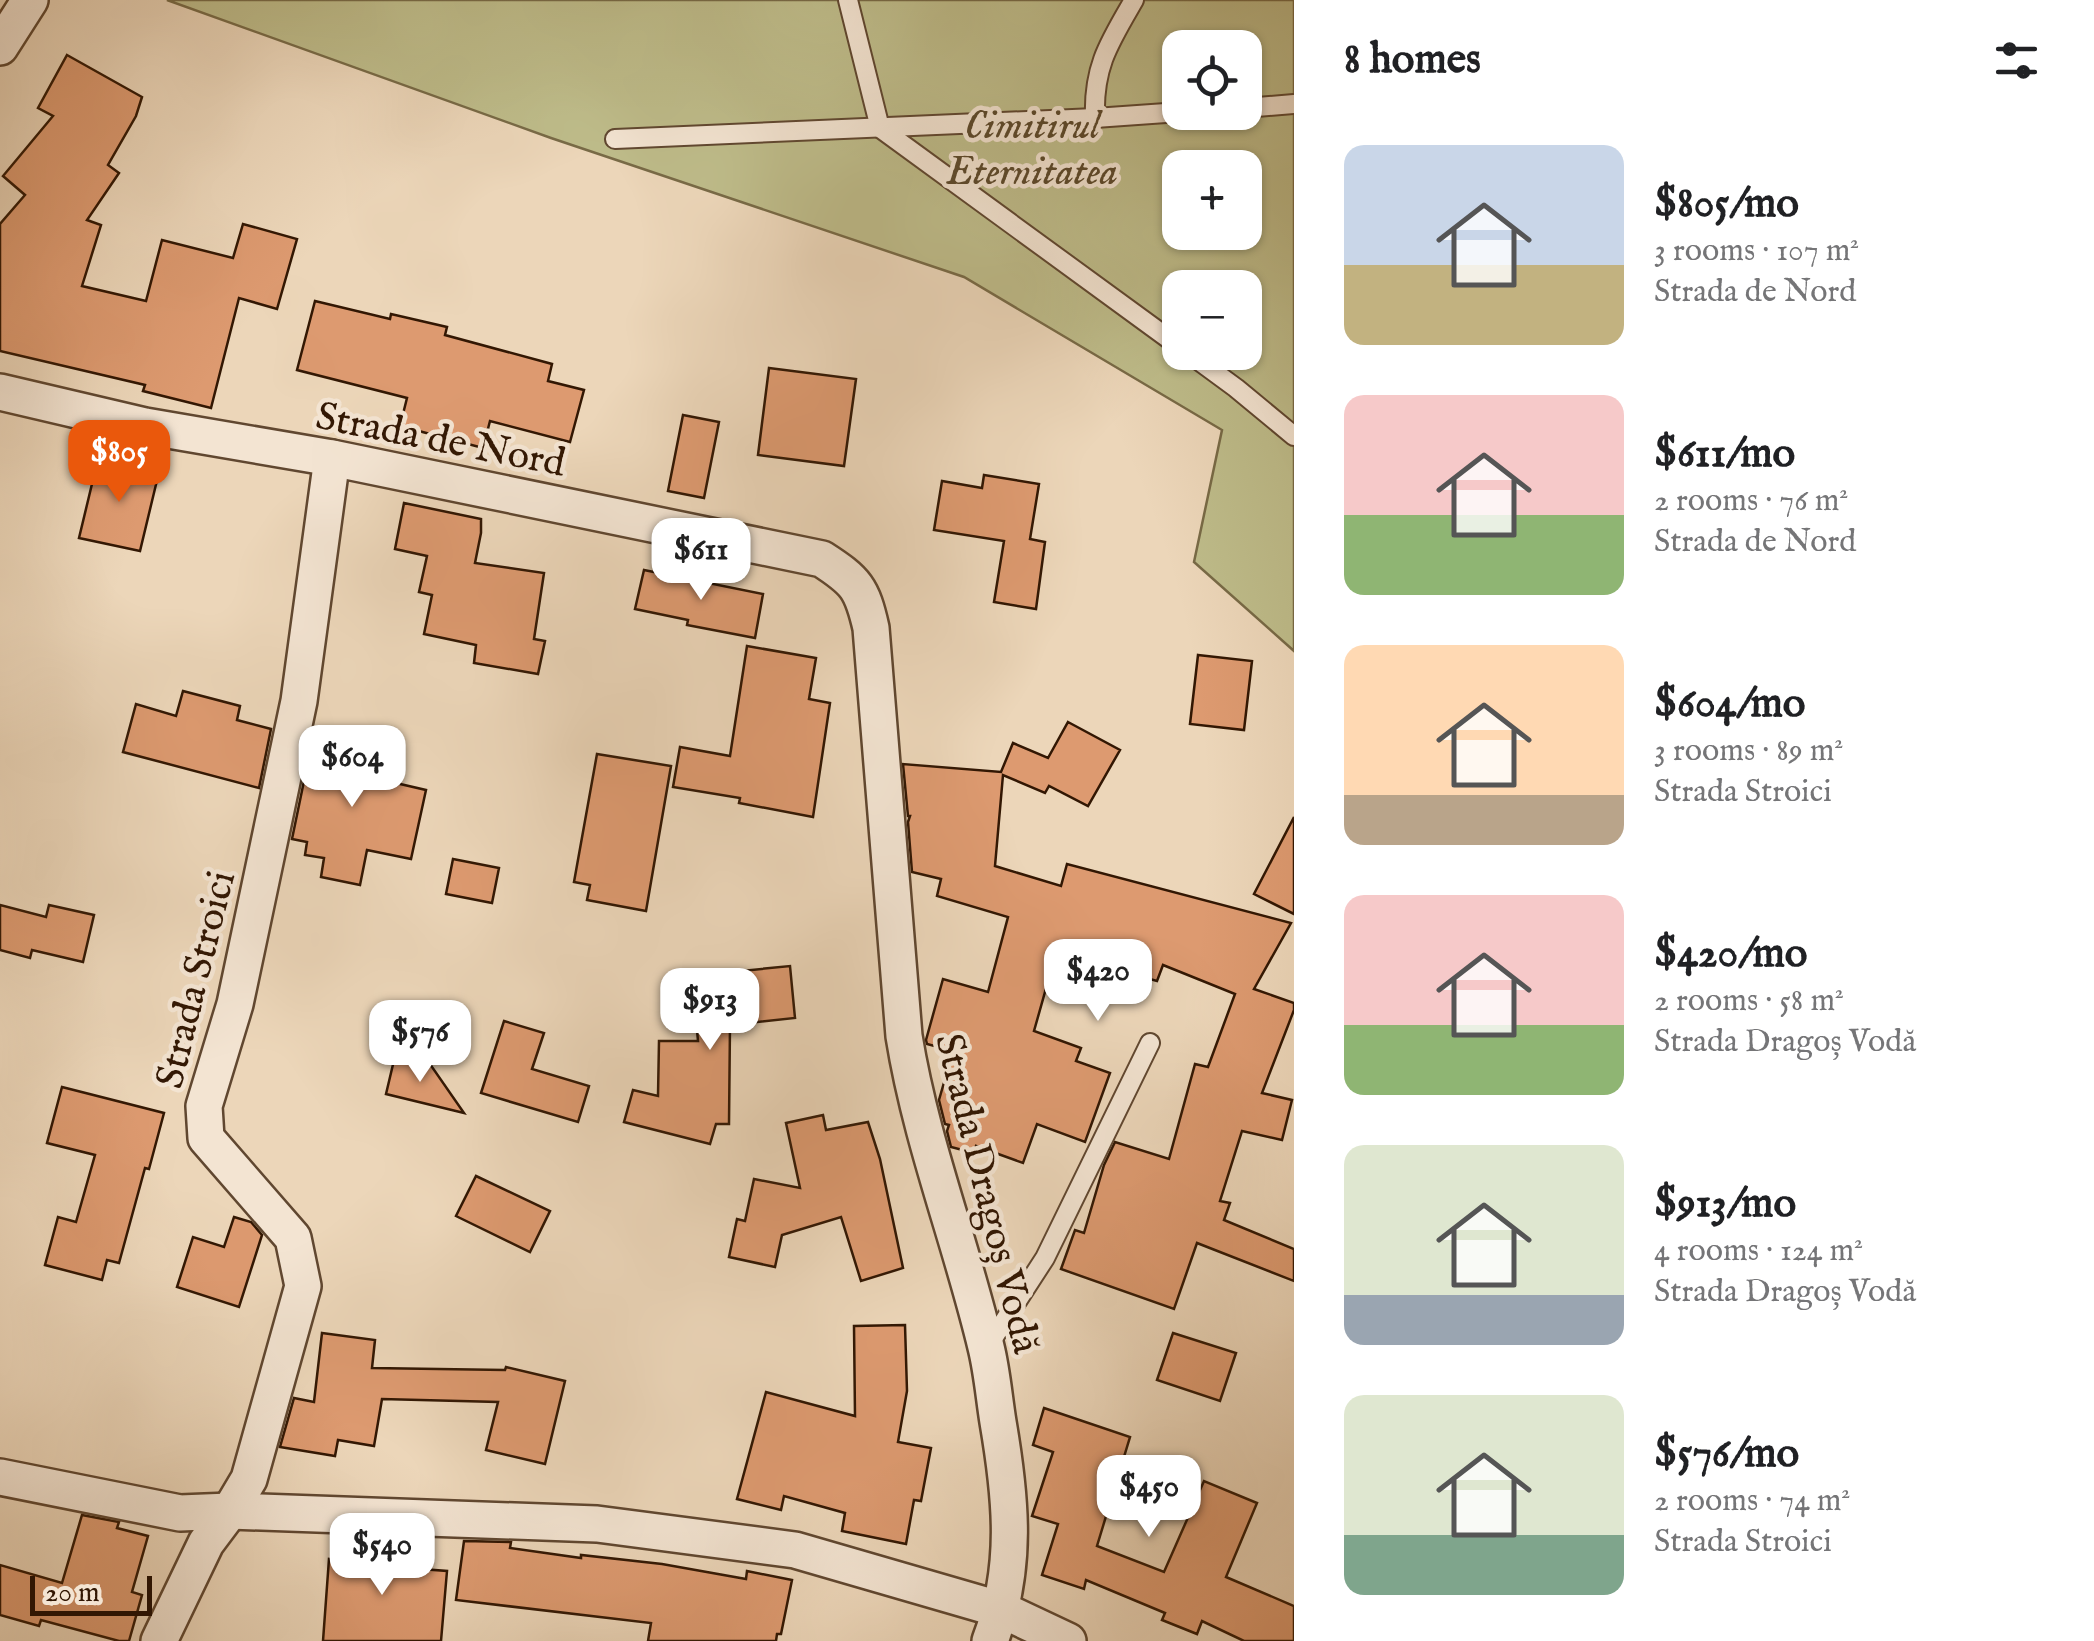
<!DOCTYPE html>
<meta charset="utf-8">
<style>
body{margin:0;font-family:"IM FELL English",serif;background:#f2f2f2;color:#202124;height:100vh;display:flex;flex-direction:column;font-size:38px;white-space:nowrap}
*{box-sizing:border-box;margin:0}
p{font-size:32px;color:#757577}
.icon{flex:none;width:55px;height:55px;fill:none;stroke:currentColor;stroke-width:2;stroke-linecap:round;stroke-linejoin:round}
.map{position:relative;flex:1;overflow:hidden}
.sheet{display:flex;flex-direction:column;background:#fff;width:800px}
.sheet>*{flex:none}
.controls{position:absolute;left:1162px;top:30px;display:grid;gap:20px}
.controls a{display:grid;place-items:center;width:100px;height:100px;border-radius:20px;background:#fff;box-shadow:0 2px 8px #0004;font-size:50px}
.scale{position:absolute;left:30px;bottom:25px;width:122px;box-sizing:border-box;padding-left:10px;border:5px solid #321703;border-top:0;font-size:28px;line-height:35px;white-space:nowrap;color:#321703;-webkit-text-stroke:8px #f3e4d2;paint-order:stroke}
.price{position:absolute;translate:-50% -85px;padding:0 22px;border-radius:20px;background:#fff;color:#222;font-size:32px;line-height:65px;filter:drop-shadow(0 2px 5px #0008)}
.price::after{content:'';position:absolute;left:50%;top:60px;width:30px;height:22px;margin-left:-15px;background:inherit;clip-path:polygon(0 0,100% 0,50% 100%)}
.price.active{background:#ea580c;color:#fff}
ul{padding:0;list-style:none}
li{display:flex;align-items:center;gap:30px;height:250px;padding:0 50px}
li span{display:grid;place-items:center;flex:none;width:280px;height:200px;border-radius:20px;color:#555}
li>.icon{margin-inline-start:auto}
span .icon{width:120px;height:120px;fill:#fffc;stroke-width:1}
li b{font-size:42px}
h2{display:flex;justify-content:space-between;align-items:center;height:120px;padding:0 50px;font-size:42px}
main{display:flex;flex:1;min-height:0}
.map>svg:first-child{display:block}
</style>
<main>
<div class="map">
<svg width="1294" height="1641" viewBox="0 0 1294 1641">
<rect width="100%" height="100%" fill="#ecd6b9"/>
<filter id="stains"><feTurbulence type="fractalNoise" baseFrequency=".002" numOctaves="4"/><feColorMatrix values="0 0 0 0 .2 0 0 0 0 .09 0 0 0 0 .02 0 0 0 .5 -.17"/></filter>
<radialGradient id="worn" r=".72"><stop offset=".6" stop-color="#630" stop-opacity="0"/><stop offset="1" stop-color="#630" stop-opacity=".3"/></radialGradient>
<path fill="#bebc8a" stroke="#786a46" stroke-width="2.5" fill-rule="evenodd" d="M167 0H1294V651L1194 562 1222 430 964 277 551 138ZM1180 48H1245V112H1180ZM1180 168H1245V232H1180ZM1180 288H1245V352H1180Z"/>
<g fill="#dd9a70" stroke="#321703" stroke-width="2.5">
<polygon points="67,55 142,97 136,116 108,165 119,173 87,220 101,225 82,286 146,301 162,240 233,258 243,224 297,239 277,309 239,298 211,408 143,391 145,385 0,351 0,224 25,195 3,176 53,116 38,108"/>
<polygon points="315,301 390,319 391,314 447,327 445,335 552,364 548,381 584,390 570,442 490,421 483,448 400,426 407,398 297,370"/>
<polygon points="769,368 856,379 844,466 758,455"/>
<polygon points="683,415 719,422 704,498 668,491"/>
<polygon points="98,459 159,472 140,551 79,538"/>
<polygon points="984,475 1039,484 1030,539 1045,542 1036,609 994,602 1004,541 934,530 942,481 982,488"/>
<polygon points="404,503 481,519 481,533 475,563 544,573 534,639 545,641 538,674 474,663 476,645 424,634 432,595 419,592 427,556 395,549"/>
<polygon points="644,570 763,594 755,638 687,625 688,620 635,609"/>
<polygon points="747,646 816,658 809,699 830,703 813,817 739,803 740,798 673,787 680,747 730,756"/>
<polygon points="1198,655 1252,661 1244,730 1190,724"/>
<polygon points="183,691 240,706 237,720 271,729 259,788 123,752 136,704 176,716"/>
<polygon points="1068,722 1120,750 1088,806 1049,786 1045,793 1003,775 995,866 1061,886 1067,864 1291,923 1254,989 1294,1003 1294,1010 1262,1093 1292,1100 1282,1140 1242,1131 1220,1201 1230,1203 1224,1220 1294,1249 1294,1281 1197,1243 1174,1309 1061,1269 1075,1230 1084,1233 1104,1165 1115,1142 1169,1159 1195,1064 1208,1067 1235,994 1163,965 1157,981 1056,953 1034,1031 1081,1048 1076,1061 1110,1073 1085,1142 1037,1124 1023,1163 976,1146 974,1153 951,1147 947,1131 949,1125 945,1124 939,1100 953,1051 927,1044 926,1040 943,979 988,992 1008,917 937,896 941,879 912,872 908,822 910,816 908,816 903,764 1001,772 1013,743 1048,758"/>
<polygon points="315,728 365,739 357,774 426,790 411,859 367,850 360,885 321,877 324,858 305,855 307,842 292,839"/>
<polygon points="597,754 671,766 646,911 587,900 590,885 574,882"/>
<polygon points="1294,817 1294,914 1254,894"/>
<polygon points="453,859 499,868 492,903 446,894"/>
<polygon points="0,905 46,917 49,905 94,915 83,962 32,950 30,958 0,950"/>
<polygon points="790,966 795,1018 730,1025 729,1124 716,1124 710,1144 624,1122 633,1090 658,1096 659,1041 698,1041 692,976"/>
<polygon points="504,1021 544,1033 532,1069 589,1086 578,1122 481,1093"/>
<polygon points="395,1056 430,1064 464,1113 386,1094"/>
<polygon points="62,1087 164,1113 149,1169 145,1168 119,1263 107,1260 102,1280 45,1265 58,1217 76,1222 95,1155 47,1143"/>
<polygon points="823,1115 826,1130 868,1122 880,1159 903,1268 861,1281 841,1217 782,1235 775,1267 729,1257 737,1219 745,1221 754,1179 800,1188 786,1123"/>
<polygon points="476,1176 550,1211 530,1252 456,1216"/>
<polygon points="234,1217 251,1222 262,1235 239,1307 177,1287 193,1237 224,1247"/>
<polygon points="905,1325 907,1391 898,1442 931,1448 921,1501 914,1500 906,1544 842,1531 845,1513 784,1496 781,1510 737,1499 766,1392 855,1416 854,1326"/>
<polygon points="322,1333 375,1340 372,1368 505,1370 506,1367 565,1381 545,1464 486,1450 498,1402 382,1399 374,1446 338,1440 335,1456 280,1447 294,1398 314,1402"/>
<polygon points="1173,1333 1236,1353 1220,1401 1157,1380"/>
<polygon points="1044,1408 1130,1437 1097,1546 1164,1572 1204,1481 1257,1503 1226,1577 1294,1606 1294,1641 1244,1641 1202,1621 1197,1634 1162,1620 1165,1613 1086,1580 1084,1589 1042,1575 1058,1524 1032,1516 1053,1452 1033,1445"/>
<polygon points="82,1515 119,1522 117,1528 148,1536 132,1592 142,1595 129,1641 119,1641 41,1620 39,1626 0,1615 0,1565 62,1583"/>
<polygon points="347,1537 383,1539 382,1566 447,1571 441,1641 323,1641 329,1559 345,1561"/>
<polygon points="464,1541 511,1542 510,1548 581,1558 581,1555 662,1564 746,1579 747,1571 792,1580 781,1634 777,1634 776,1641 648,1641 651,1623 456,1600"/>
</g>
<g fill="none" stroke-linecap="round" stroke-linejoin="round">
<g stroke="#604730" stroke-width="22">
<g id="lane">
<polyline points="848,0 880,128 1180,347"/>
<polyline points="1245,108 1294,104"/>
<path d="M1095 118C1093 67 1109 43 1134 0"/>
<polyline points="615,139 1095,118 1180,112"/>
<polyline points="1187,352 1236,388 1294,436"/>
<polyline points="988,1346 1045,1258 1150,1043"/>
</g>
</g>
<g stroke="#604730" stroke-width="40">
<g id="street">
<polyline points="0,47 30,0"/>
<path d="M0 392 145 426 332 458 822 559C856 581 862 588 871 628L904 1036C921 1142 961 1242 986 1347 992 1371 994 1397 998 1422 1011 1498 1018 1568 990 1641"/>
<polyline points="0,1477 180,1513 230,1511 597,1524 795,1550 1002,1610 1068,1641"/>
<polyline points="159,1641 206,1543 230,1511 249,1479 303,1286 293,1238 206,1138 204,1106 235,1004 299,701 332,458"/>
</g>
</g>
<use href="#lane" stroke="#f3e4d2" stroke-width="18"/>
<use href="#street" stroke="#f3e4d2" stroke-width="35"/>
</g>
<g text-anchor="middle" stroke-width="9" stroke-linejoin="round" paint-order="stroke">
<g font-size="40" font-style="italic" fill="#5c492c" stroke="#f3e4d2">
<text x="1032" y="138">Cimitirul<tspan x="1032" dy="46">Eternitatea</tspan></text>
</g>
<g font-size="40" fill="#321703" stroke="#f3e4d2">
<text transform="translate(441 438) rotate(11)" y="14">Strada de Nord</text>
<text transform="translate(194 979) rotate(-76)" y="14">Strada Stroici</text>
<text transform="translate(989 1193) rotate(76)" y="14">Strada Dragoș Vodă</text>
</g>
</g>
<rect width="100%" height="100%" filter="url(#stains)"/>
<rect width="100%" height="100%" fill="url(#worn)"/>
</svg>
<div class="controls">
<a><svg class="icon" aria-label="locate" viewBox="0 0 24 24"><circle cx="12" cy="12" r="6"/><path d="M12 2v4M12 18v4M2 12h4M18 12h4"/></svg></a>
<a>+</a>
<a>−</a>
</div>
<div class="scale">20 m</div>
<b class="price active" style="left:119px;top:505px">$805</b>
<b class="price" style="left:701px;top:603px">$611</b>
<b class="price" style="left:352px;top:810px">$604</b>
<b class="price" style="left:1098px;top:1024px">$420</b>
<b class="price" style="left:710px;top:1053px">$913</b>
<b class="price" style="left:420px;top:1085px">$576</b>
<b class="price" style="left:1149px;top:1540px">$450</b>
<b class="price" style="left:382px;top:1598px">$540</b>
</div>
<section class="sheet">
<h2>8 homes<svg class="icon" aria-label="filters" viewBox="0 0 24 24"><path d="M4 7h16M4 17h16"/><circle cx="9" cy="7" r="2"/><circle cx="15" cy="17" r="2"/></svg></h2>
<ul>
<li><span style="background:linear-gradient(#c9d6e8 60%,#c2b280 0)"><svg class="icon" aria-label="home" viewBox="0 0 24 24"><path d="M3 11l9-7 9 7M6 9v11h12V9"/></svg></span><div><b>$805/mo</b><p>3 rooms · 107 m²</p><p>Strada de Nord</p></div></li>
<li><span style="background:linear-gradient(#f6c9c9 60%,#8fb573 0)"><svg class="icon" aria-label="home" viewBox="0 0 24 24"><path d="M3 11l9-7 9 7M6 9v11h12V9"/></svg></span><div><b>$611/mo</b><p>2 rooms · 76 m²</p><p>Strada de Nord</p></div></li>
<li><span style="background:linear-gradient(#ffd9b3 75%,#b9a48a 0)"><svg class="icon" aria-label="home" viewBox="0 0 24 24"><path d="M3 11l9-7 9 7M6 9v11h12V9"/></svg></span><div><b>$604/mo</b><p>3 rooms · 89 m²</p><p>Strada Stroici</p></div></li>
<li><span style="background:linear-gradient(#f6c9c9 65%,#8fb573 0)"><svg class="icon" aria-label="home" viewBox="0 0 24 24"><path d="M3 11l9-7 9 7M6 9v11h12V9"/></svg></span><div><b>$420/mo</b><p>2 rooms · 58 m²</p><p>Strada Dragoș Vodă</p></div></li>
<li><span style="background:linear-gradient(#dfe7d0 75%,#9aa5b1 0)"><svg class="icon" aria-label="home" viewBox="0 0 24 24"><path d="M3 11l9-7 9 7M6 9v11h12V9"/></svg></span><div><b>$913/mo</b><p>4 rooms · 124 m²</p><p>Strada Dragoș Vodă</p></div></li>
<li><span style="background:linear-gradient(#dfe7d0 70%,#7fa58c 0)"><svg class="icon" aria-label="home" viewBox="0 0 24 24"><path d="M3 11l9-7 9 7M6 9v11h12V9"/></svg></span><div><b>$576/mo</b><p>2 rooms · 74 m²</p><p>Strada Stroici</p></div></li>
</ul>
</section>
</main>
